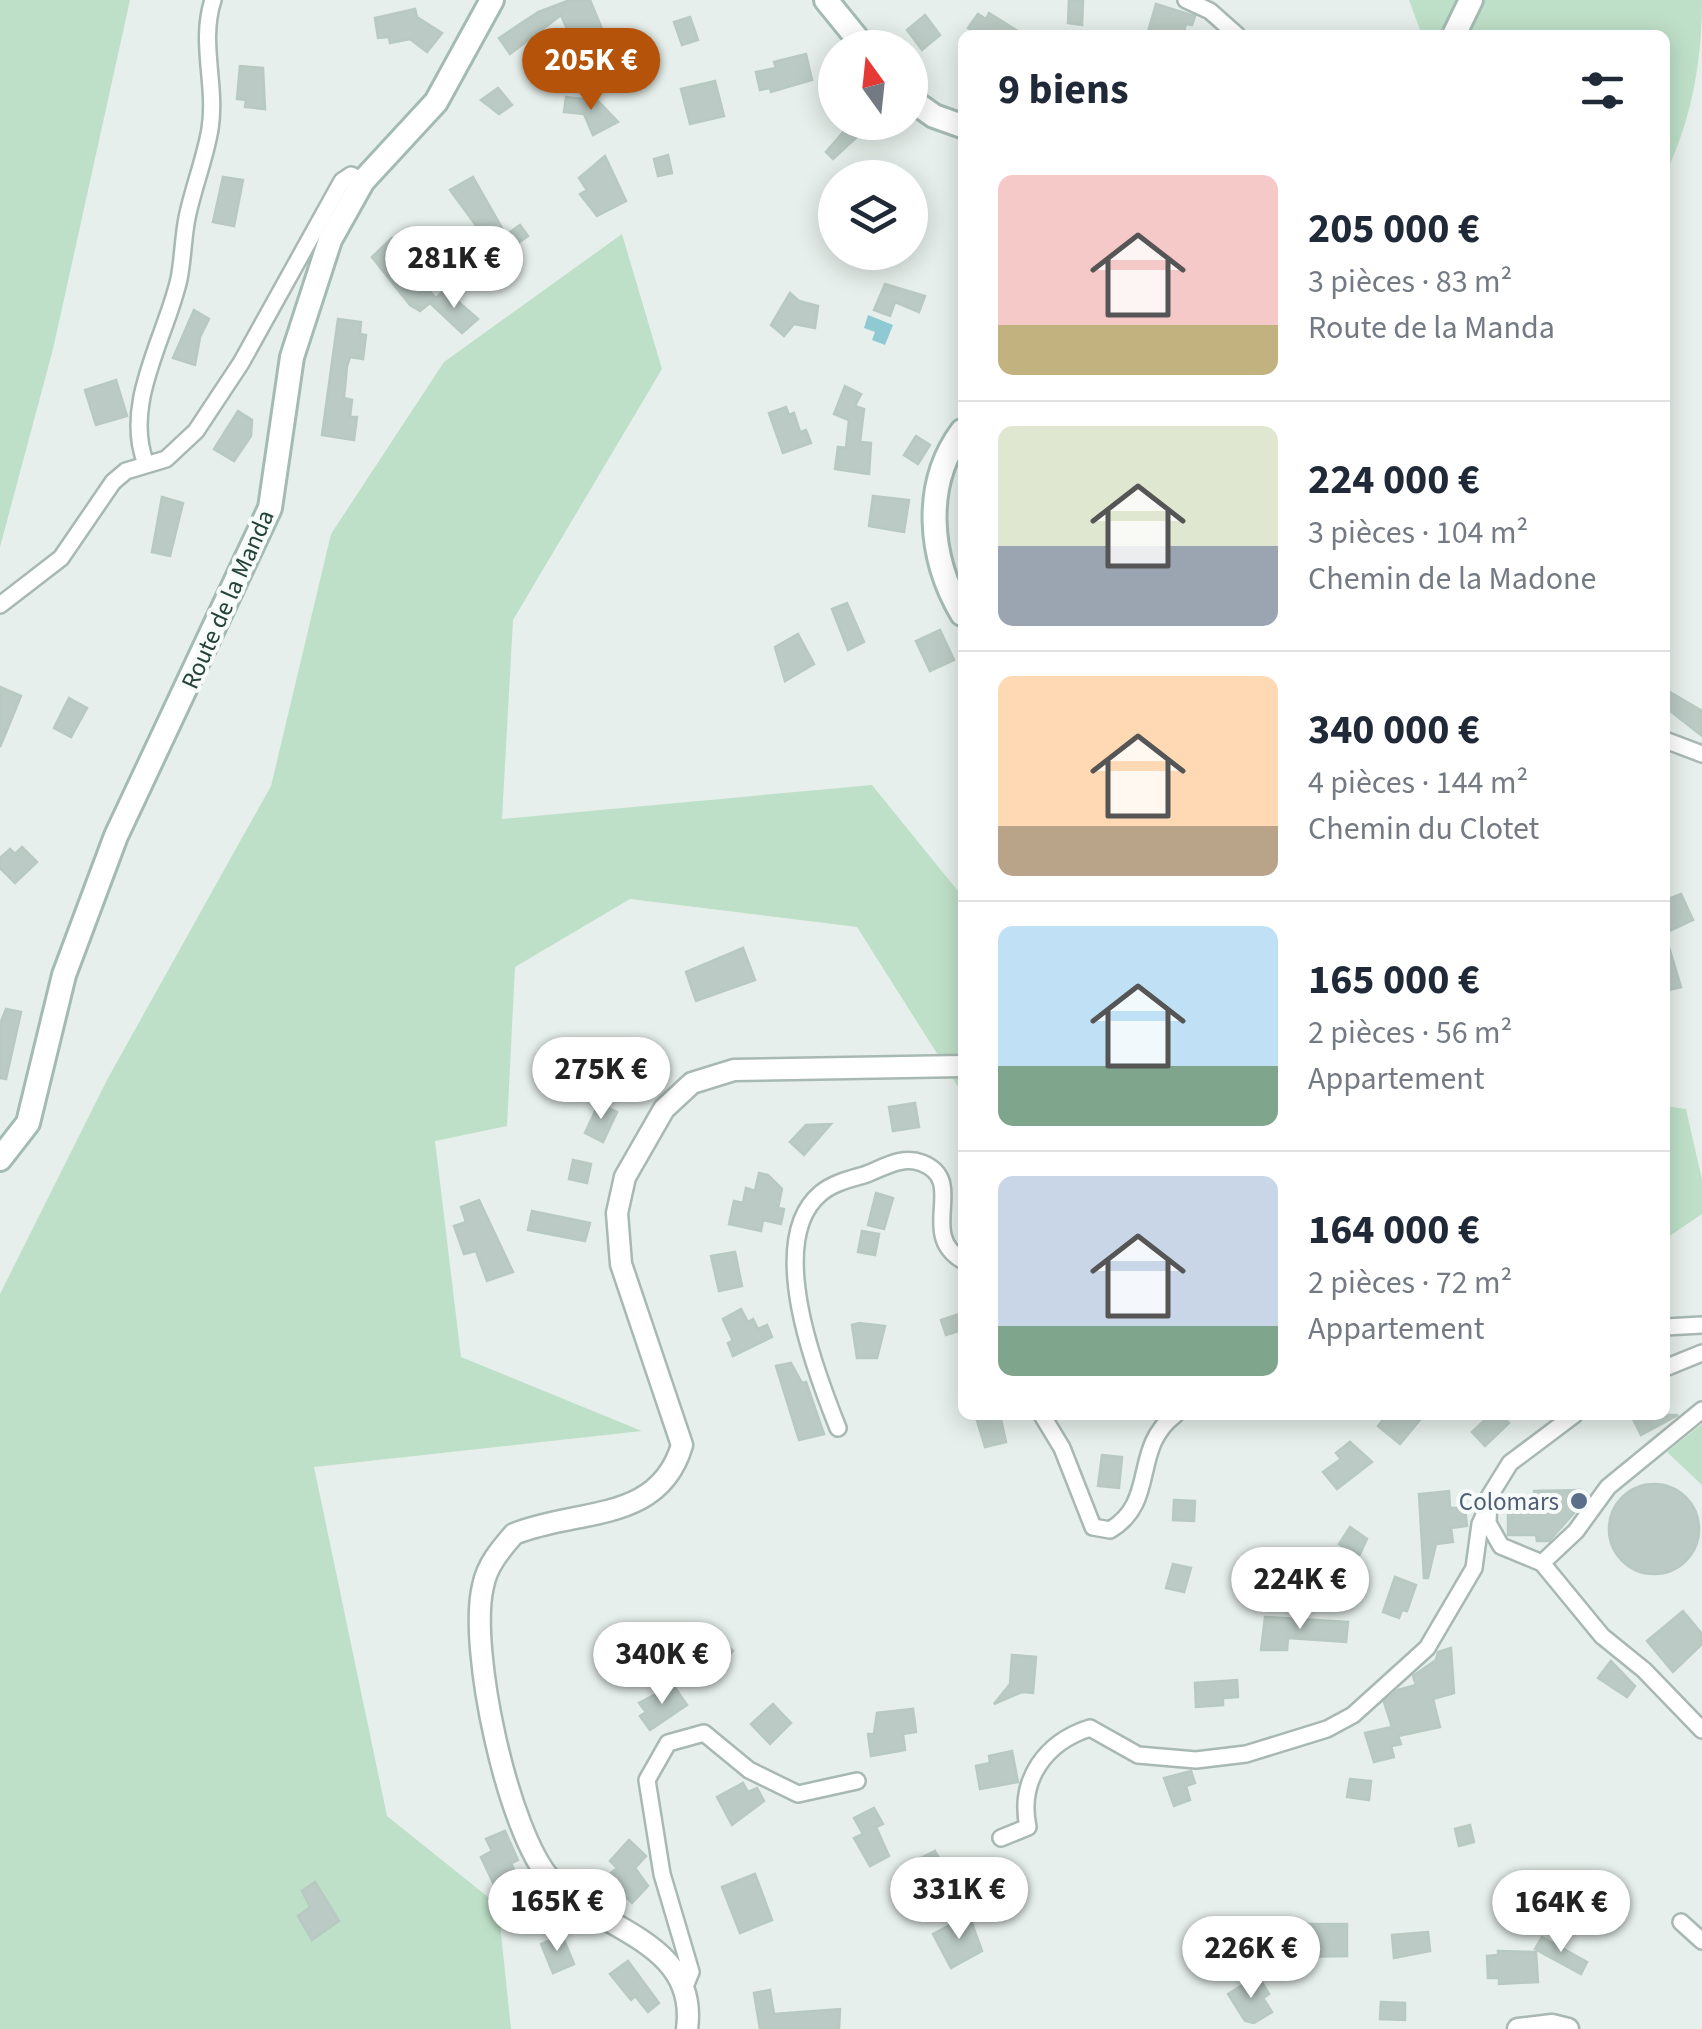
<!DOCTYPE html>
<html lang="fr">
<meta charset="utf-8">
<style>
body{margin:0;font-family:"Source Sans 3",sans-serif;background:#f2f2f3;color:#1f2937;height:100vh;display:flex;flex-direction:column;font-size:38px;white-space:nowrap}
*{box-sizing:border-box;margin:0}
p{font-size:32px;color:#747a83}
.icon{flex:none;width:55px;height:55px;fill:none;stroke:currentColor;stroke-width:2;stroke-linecap:round;stroke-linejoin:round}
.map{position:relative;flex:1;overflow:hidden}
.panel{position:absolute;left:958px;top:30px;width:712px;height:1390px;display:flex;flex-direction:column;background:#fff;border-radius:15px;box-shadow:0 5px 25px #0003}
.panel>*{flex:none}
.needle{width:65px;rotate:345deg}
.tools{position:absolute;left:818px;top:30px;display:grid;gap:20px}
.tools a{display:grid;place-items:center;width:110px;height:110px;border-radius:50%;background:#fff;box-shadow:0 5px 25px #0003;font-size:50px}
.price{position:absolute;translate:-50% -85px;padding:0 22px;border-radius:35px;background:#fff;color:#222;font-size:32px;line-height:65px;filter:drop-shadow(0 2px 5px #0008)}
.price::after{content:'';position:absolute;left:50%;top:60px;width:30px;height:22px;margin-left:-15px;background:inherit;clip-path:polygon(0 0,100% 0,50% 100%)}
.price.on{background:#b45309;color:#fff}
ul{padding:0;list-style:none}
li{display:flex;align-items:center;gap:30px;height:250px;padding:0 40px}
li+li{border-top:2px solid #e0e1e3}
li span{display:grid;place-items:center;flex:none;width:280px;height:200px;border-radius:15px;color:#555}
li>.icon{margin-inline-start:auto}
span .icon{width:120px;height:120px;fill:#fffc;stroke-width:1}
li b{font-size:42px}
h2{display:flex;justify-content:space-between;align-items:center;height:120px;padding:0 40px;font-size:42px}
.map>svg:first-child{display:block}
</style>
<div class="map">
<svg width="1702" height="2029" viewBox="0 0 1702 2029">
<rect width="100%" height="100%" fill="#e6efeb"/>
<g fill="#bfe0c8">
<polygon points="0,0 130,0 53,349 0,547"/>
<path d="M1409 0H1702C1702 61 1692 119 1665 175V35H1422Z"/>
<polygon points="622,234 662,369 513,620 502,819 872,785 962,896 962,1093 857,927 630,899 515,967 507,1126 435,1141 461,1357 642,1431 314,1467 387,1816 498,1905 511,2029 0,2029 0,1294 108,1078 271,786 331,534 444,362"/>
<polygon points="1665,1106 1686,1109 1702,1180 1702,1214 1665,1239"/>
<polygon points="1702,1424 1702,1485 1667,1452"/>
</g>
<polygon fill="#8ec9d4" points="868,315 893,325 885,345 872,340 875,332 864,328"/>
<g fill="#bbcac4" stroke="#b8c9c2" stroke-width="2.5">
<polygon points="570,0 590,0 605,36 591,42 596,51 580,59 561,15 510,54 499,38 538,12"/>
<polygon points="1069,0 1083,0 1082,25 1068,23"/>
<polygon points="1156,4 1195,16 1192,25 1186,24 1183,35 1148,32"/>
<polygon points="415,9 417,17 442,33 427,52 410,39 390,43 389,37 378,38 375,18"/>
<polygon points="989,13 1024,35 978,35 968,28 978,14 986,19"/>
<polygon points="925,15 940,35 922,50 907,30"/>
<polygon points="690,17 698,40 682,45 674,22"/>
<polygon points="806,54 812,80 771,92 770,88 760,90 756,72 776,68 774,62"/>
<polygon points="240,66 263,68 265,109 245,107 246,100 237,99"/>
<polygon points="715,81 724,116 690,124 681,89"/>
<polygon points="498,88 512,105 499,114 481,100"/>
<polygon points="566,97 598,101 618,122 593,135 584,114 564,112"/>
<polygon points="852,122 873,122 833,159 826,152"/>
<polygon points="668,155 672,173 658,176 654,159"/>
<polygon points="605,156 626,201 597,216 580,194 587,190 579,178"/>
<polygon points="223,177 243,180 234,226 213,222"/>
<polygon points="473,177 506,235 520,225 528,236 514,246 520,257 502,269 496,259 488,265 480,254 491,246 450,190"/>
<polygon points="392,238 405,251 398,257 436,298 420,311 410,305 372,257"/>
<polygon points="885,284 925,296 919,312 895,302 890,316 874,310"/>
<polygon points="445,290 478,319 462,333 430,303"/>
<polygon points="790,293 799,301 818,306 815,328 794,324 784,336 771,325"/>
<polygon points="194,310 209,319 200,337 195,365 173,358"/>
<polygon points="338,319 361,322 360,334 366,335 363,359 350,357 347,366 344,398 352,400 350,417 357,417 354,440 322,435"/>
<polygon points="116,380 127,416 96,425 85,390"/>
<polygon points="845,386 861,394 855,406 864,409 860,442 871,443 869,474 835,469 838,447 846,448 849,420 834,414"/>
<polygon points="786,407 789,415 794,413 800,432 806,430 811,443 783,453 769,413"/>
<polygon points="238,411 252,420 251,436 234,461 214,449"/>
<polygon points="916,436 930,445 918,464 904,455"/>
<polygon points="873,496 909,500 904,532 869,526"/>
<polygon points="162,497 183,503 170,556 152,552"/>
<polygon points="847,603 864,642 848,650 832,609"/>
<polygon points="940,630 954,660 930,671 916,641"/>
<polygon points="798,634 814,664 785,681 775,647"/>
<polygon points="0,687 21,696 0,747"/>
<polygon points="1665,689 1702,711 1702,736 1665,707"/>
<polygon points="69,698 87,708 71,737 54,728"/>
<polygon points="22,847 37,862 15,883 0,868 0,858 10,849 15,854"/>
<polygon points="1681,894 1693,920 1665,933 1665,900"/>
<polygon points="1669,947 1681,987 1665,991 1665,948"/>
<polygon points="743,948 755,980 696,1001 686,972"/>
<polygon points="6,1009 21,1012 6,1079 0,1078 0,1024"/>
<polygon points="630,1054 647,1065 630,1091 613,1080"/>
<polygon points="599,1103 617,1112 603,1142 585,1133"/>
<polygon points="915,1103 919,1127 893,1131 889,1107"/>
<polygon points="831,1124 804,1155 790,1142 806,1125"/>
<polygon points="573,1160 591,1164 587,1183 569,1179"/>
<polygon points="759,1173 768,1175 782,1189 778,1208 784,1209 781,1224 763,1220 761,1231 729,1224 734,1201 743,1203 746,1188 755,1191"/>
<polygon points="876,1193 893,1198 884,1229 868,1225"/>
<polygon points="479,1200 513,1272 487,1281 476,1251 464,1254 454,1226 466,1222 461,1207"/>
<polygon points="532,1211 590,1223 585,1241 528,1230"/>
<polygon points="862,1231 879,1234 875,1255 858,1252"/>
<polygon points="735,1252 742,1286 719,1291 711,1256"/>
<polygon points="741,1309 748,1322 753,1319 758,1329 767,1325 772,1337 733,1356 728,1343 733,1341 723,1319"/>
<polygon points="962,1313 962,1330 946,1335 941,1320"/>
<polygon points="859,1323 885,1326 877,1358 857,1358 852,1325"/>
<polygon points="791,1363 802,1383 806,1382 824,1434 799,1440 776,1366"/>
<polygon points="1000,1415 1006,1442 985,1447 976,1417"/>
<polygon points="1387,1415 1424,1415 1400,1444 1378,1426"/>
<polygon points="1490,1415 1501,1415 1509,1423 1485,1446 1472,1432"/>
<polygon points="1631,1415 1678,1415 1641,1435"/>
<polygon points="1350,1442 1372,1462 1337,1489 1323,1472 1341,1459 1336,1453"/>
<polygon points="1102,1455 1122,1457 1119,1488 1098,1486"/>
<circle cx="1654" cy="1529" r="45"/>
<polygon points="1581,1490 1581,1505 1549,1541 1537,1541 1536,1535 1508,1535 1508,1497 1534,1496 1534,1491"/>
<polygon points="1449,1491 1450,1508 1465,1508 1467,1526 1451,1528 1453,1542 1436,1544 1428,1578 1424,1578 1419,1494"/>
<polygon points="1174,1500 1195,1501 1194,1521 1173,1520"/>
<polygon points="1350,1527 1367,1539 1359,1556 1339,1544"/>
<polygon points="1173,1564 1191,1568 1184,1592 1166,1588"/>
<polygon points="1395,1577 1416,1585 1407,1611 1402,1610 1399,1618 1383,1612"/>
<polygon points="1683,1611 1702,1634 1702,1644 1673,1672 1647,1641"/>
<polygon points="1265,1617 1348,1622 1346,1642 1288,1638 1287,1650 1261,1650"/>
<polygon points="722,1642 733,1651 715,1674 700,1662"/>
<polygon points="1451,1648 1454,1693 1433,1699 1440,1727 1398,1736 1401,1744 1391,1746 1394,1757 1374,1762 1365,1733 1392,1727 1384,1702 1398,1690 1416,1685 1413,1676 1436,1660 1438,1652"/>
<polygon points="1012,1655 1036,1657 1033,1693 1022,1692 994,1704 1010,1684"/>
<polygon points="1611,1661 1635,1686 1627,1697 1598,1678"/>
<polygon points="1237,1680 1238,1697 1223,1698 1223,1705 1196,1707 1195,1683"/>
<polygon points="673,1685 687,1705 650,1730 640,1716 646,1712 639,1703"/>
<polygon points="773,1704 791,1723 770,1744 751,1724"/>
<polygon points="913,1709 916,1732 903,1734 905,1750 871,1756 868,1734 874,1734 877,1713"/>
<polygon points="1012,1751 1018,1782 980,1789 976,1766 990,1763 989,1756"/>
<polygon points="1191,1771 1195,1783 1186,1786 1190,1800 1174,1806 1164,1778"/>
<polygon points="1350,1779 1371,1781 1369,1800 1347,1797"/>
<polygon points="743,1783 748,1792 757,1788 764,1801 732,1825 717,1797"/>
<polygon points="874,1808 883,1824 876,1827 889,1856 870,1866 854,1838 863,1834 854,1818"/>
<polygon points="1470,1825 1474,1842 1459,1846 1455,1829"/>
<polygon points="505,1831 518,1860 511,1863 519,1881 497,1891 481,1857 492,1851 486,1839"/>
<polygon points="629,1840 646,1856 635,1868 648,1886 632,1903 616,1887 620,1882 611,1873 617,1868 610,1861"/>
<polygon points="935,1851 950,1877 935,1886 915,1861"/>
<polygon points="755,1874 772,1920 740,1933 722,1887"/>
<polygon points="315,1882 339,1921 312,1940 298,1916 310,1907 302,1891"/>
<polygon points="969,1915 982,1951 951,1968 933,1934"/>
<polygon points="1300,1924 1347,1924 1347,1956 1300,1957"/>
<polygon points="1428,1932 1430,1951 1394,1958 1392,1935"/>
<polygon points="562,1935 574,1964 553,1973 541,1944"/>
<polygon points="1542,1937 1587,1962 1581,1974 1535,1949"/>
<polygon points="1498,1951 1536,1952 1538,1982 1499,1984 1499,1978 1488,1978 1487,1956 1498,1955"/>
<polygon points="628,1961 659,2003 648,2012 635,1996 631,2000 610,1974"/>
<polygon points="1258,1976 1269,1994 1263,1998 1272,2012 1254,2023 1245,2021 1228,1994"/>
<polygon points="770,1990 774,2014 840,2009 839,2029 760,2029 754,1993"/>
<polygon points="1381,2002 1405,2003 1405,2020 1380,2019"/>
</g>
<g fill="none" stroke-linecap="round" stroke-linejoin="round">
<g stroke="#a8b8b2" stroke-width="20">
<g id="minor">
<polyline points="1186,0 1210,11 1237,35"/>
<path d="M146 464C122 404 166 337 179 279 183 259 183 238 187 218 193 188 205 159 210 129 217 85 199 43 213 0"/>
<polyline points="0,605 61,558 113,482 126,471 166,459 196,431 241,363 342,181 351,175 363,181"/>
<polyline points="1665,740 1702,754"/>
<polyline points="1665,1327 1702,1325"/>
<polyline points="1665,1368 1702,1353"/>
<path d="M1042 1415 1062 1448 1093 1527 1110 1530C1158 1502 1131 1448 1175 1415"/>
<polyline points="1574,1415 1510,1463 1489,1497 1488,1523 1501,1546 1542,1563 1602,1636 1644,1670 1702,1730"/>
<path d="M838 1428C816 1373 764 1240 821 1193 833 1183 850 1179 864 1175 883 1168 902 1155 922 1163 968 1181 917 1233 962 1260"/>
<polyline points="1542,1563 1576,1531 1608,1487 1702,1410"/>
<path d="M1001 1838 1028 1827C1018 1779 1046 1742 1090 1728L1138 1755 1196 1760 1246 1754 1327 1729 1353 1715 1427 1648 1474 1568 1480 1524 1489 1504"/>
<polyline points="1681,1922 1702,1941"/>
<polyline points="684,1989 691,1972 662,1874 647,1780 668,1743 704,1733 749,1770 798,1794 857,1781"/>
</g>
</g>
<g stroke="#a8b8b2" stroke-width="25">
<g id="tertiary">
<path d="M687 2029C699 1940 597 1930 551 1880 508 1833 468 1648 483 1586 487 1565 501 1549 514 1534 578 1508 659 1524 682 1445L621 1264 617 1213 625 1177 664 1109 692 1083 734 1070 962 1066"/>
<polyline points="1518,2029 1552,2025 1568,2029"/>
</g>
</g>
<g stroke="#a4bbb3" stroke-width="28">
<g id="secondary">
<polyline points="826,0 865,48"/>
<polyline points="1454,35 1471,0"/>
<polyline points="910,99 934,116 962,126"/>
<path d="M962 431C922 485 929 558 962 614"/>
<polyline points="0,1159 28,1123 64,975 116,836 270,508 292,357 330,240 363,181 436,102 492,0"/>
</g>
</g>
<use href="#minor" stroke="#fff" stroke-width="15"/>
<use href="#tertiary" stroke="#fff" stroke-width="20"/>
<use href="#secondary" stroke="#fff" stroke-width="22"/>
</g>
<circle fill="#5c6f8a" stroke="#f7fbf9" stroke-width="4" cx="1579" cy="1501" r="10"/>
<g text-anchor="middle" stroke-width="8" stroke-linejoin="round" paint-order="stroke">
<g font-size="25" fill="#24423a" stroke="#f7fbf9">
<text transform="translate(227 599) rotate(-66)" y="9">Route de la Manda</text>
</g>
<g font-size="25" fill="#4e5e75" stroke="#f7fbf9" text-anchor="end">
<text x="1559" y="1510">Colomars</text>
</g>
</g>
</svg>
<div class="tools">
<a><svg class="needle" viewBox="-14 -14 28 28"><path d="M0-13l5 13h-10z" fill="#e53935"/><path d="M0 13l5-13h-10z" fill="#747a83"/></svg></a>
<a><svg class="icon" aria-label="layers" viewBox="0 0 24 24"><path d="M12 4l9 5-9 5-9-5zM3 14l9 5 9-5"/></svg></a>
</div>
<b class="price on" style="left:591px;top:113px">205K €</b>
<b class="price" style="left:454px;top:311px">281K €</b>
<b class="price" style="left:601px;top:1122px">275K €</b>
<b class="price" style="left:1300px;top:1632px">224K €</b>
<b class="price" style="left:662px;top:1707px">340K €</b>
<b class="price" style="left:959px;top:1942px">331K €</b>
<b class="price" style="left:557px;top:1954px">165K €</b>
<b class="price" style="left:1561px;top:1955px">164K €</b>
<b class="price" style="left:1251px;top:2001px">226K €</b>
<section class="panel">
<h2>9 biens<svg class="icon" aria-label="filters" viewBox="0 0 24 24"><path d="M4 7h16M4 17h16"/><circle cx="9" cy="7" r="2"/><circle cx="15" cy="17" r="2"/></svg></h2>
<ul>
<li><span style="background:linear-gradient(#f6c9c9 75%,#c2b280 0)"><svg class="icon" aria-label="home" viewBox="0 0 24 24"><path d="M3 11l9-7 9 7M6 9v11h12V9"/></svg></span><div><b>205 000 €</b><p>3 pièces · 83 m²</p><p>Route de la Manda</p></div></li>
<li><span style="background:linear-gradient(#dfe7d0 60%,#9aa5b1 0)"><svg class="icon" aria-label="home" viewBox="0 0 24 24"><path d="M3 11l9-7 9 7M6 9v11h12V9"/></svg></span><div><b>224 000 €</b><p>3 pièces · 104 m²</p><p>Chemin de la Madone</p></div></li>
<li><span style="background:linear-gradient(#ffd9b3 75%,#b9a48a 0)"><svg class="icon" aria-label="home" viewBox="0 0 24 24"><path d="M3 11l9-7 9 7M6 9v11h12V9"/></svg></span><div><b>340 000 €</b><p>4 pièces · 144 m²</p><p>Chemin du Clotet</p></div></li>
<li><span style="background:linear-gradient(#bfe0f5 70%,#7fa58c 0)"><svg class="icon" aria-label="home" viewBox="0 0 24 24"><path d="M3 11l9-7 9 7M6 9v11h12V9"/></svg></span><div><b>165 000 €</b><p>2 pièces · 56 m²</p><p>Appartement</p></div></li>
<li><span style="background:linear-gradient(#c9d6e8 75%,#7fa58c 0)"><svg class="icon" aria-label="home" viewBox="0 0 24 24"><path d="M3 11l9-7 9 7M6 9v11h12V9"/></svg></span><div><b>164 000 €</b><p>2 pièces · 72 m²</p><p>Appartement</p></div></li>
</ul>
</section>
</div>
